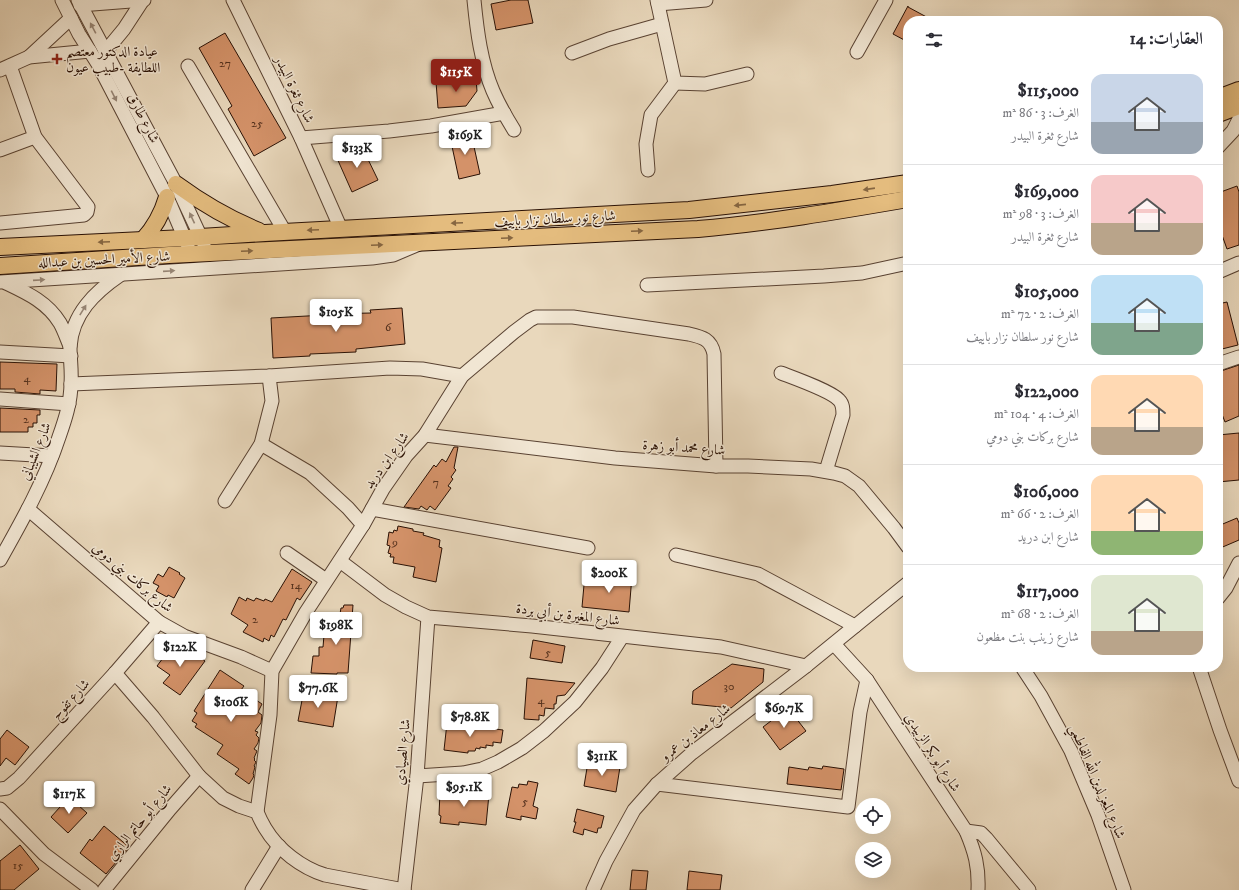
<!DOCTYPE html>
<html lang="ar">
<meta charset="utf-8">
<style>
body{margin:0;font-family:"IM FELL DW Pica",Amiri,serif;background:#f7f7f7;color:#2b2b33;direction:rtl;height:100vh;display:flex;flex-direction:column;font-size:15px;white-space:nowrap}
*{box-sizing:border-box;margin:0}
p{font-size:13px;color:#7c7c81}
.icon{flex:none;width:22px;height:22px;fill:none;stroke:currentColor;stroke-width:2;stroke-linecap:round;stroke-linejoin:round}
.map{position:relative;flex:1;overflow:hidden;direction:ltr}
.side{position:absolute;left:903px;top:16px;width:320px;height:656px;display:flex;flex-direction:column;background:#fff;border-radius:16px;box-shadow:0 4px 16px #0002;direction:rtl}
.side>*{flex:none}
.controls{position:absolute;left:855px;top:798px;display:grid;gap:8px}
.controls a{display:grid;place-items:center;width:36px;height:36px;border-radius:50%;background:#fff;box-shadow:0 4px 16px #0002;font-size:20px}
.price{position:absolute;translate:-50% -34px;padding:0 9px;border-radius:4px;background:#fff;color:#222;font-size:13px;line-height:26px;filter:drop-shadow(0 1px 2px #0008)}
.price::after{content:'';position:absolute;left:50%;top:24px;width:12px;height:9px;margin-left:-6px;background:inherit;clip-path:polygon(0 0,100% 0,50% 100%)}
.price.on{background:#8f2418;color:#fff}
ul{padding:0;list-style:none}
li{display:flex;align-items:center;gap:12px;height:100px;padding:0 20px}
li+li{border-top:1px solid #e1e1e2}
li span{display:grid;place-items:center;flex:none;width:112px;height:80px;border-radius:12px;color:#555}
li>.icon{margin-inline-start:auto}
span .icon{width:48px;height:48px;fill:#fffc;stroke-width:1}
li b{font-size:17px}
h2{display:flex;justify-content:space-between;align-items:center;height:48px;padding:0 20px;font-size:17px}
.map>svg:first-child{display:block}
</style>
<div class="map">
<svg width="1239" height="890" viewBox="0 0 1239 890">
<rect width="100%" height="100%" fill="#e9d8bc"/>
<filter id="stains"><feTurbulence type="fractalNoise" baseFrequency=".005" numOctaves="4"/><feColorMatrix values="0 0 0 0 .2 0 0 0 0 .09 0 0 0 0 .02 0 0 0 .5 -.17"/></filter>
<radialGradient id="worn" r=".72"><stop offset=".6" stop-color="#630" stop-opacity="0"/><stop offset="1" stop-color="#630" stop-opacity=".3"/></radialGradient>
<g fill="#d49269" stroke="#291004">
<polygon points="511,0 528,0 533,23 496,30 491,4"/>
<polygon points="908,6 908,7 934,21 908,21 908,42 893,34"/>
<polygon points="225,33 286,138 254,156 228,109 232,106 199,48"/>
<polygon points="476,79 477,91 466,106 438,108 436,82"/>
<polygon points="471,133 480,174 459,179 450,137"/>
<polygon points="358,149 359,151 363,149 378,180 352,192 336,156 349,150 351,153"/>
<polygon points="1237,186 1239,192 1239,245 1227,249 1218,224 1218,193"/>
<polygon points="1227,302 1238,345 1218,350 1218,304"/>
<polygon points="402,308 405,344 356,349 356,352 310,354 310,356 273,358 271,318 325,315 325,314 371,313 370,310"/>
<polygon points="0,362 57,364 56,391 40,390 40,394 15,392 15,389 0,389"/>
<polygon points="1239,365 1239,416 1225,422 1218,404 1218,372"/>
<polygon points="0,408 40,410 40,415 37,415 37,423 33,423 33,427 28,427 28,432 0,432"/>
<polygon points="1239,433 1239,480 1218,482 1218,435"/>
<polygon points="454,447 458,447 454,468 456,470 451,477 453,479 448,486 451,488 435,510 430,506 427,510 421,506 419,509 404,507 434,465 436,467 442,459 446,462"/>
<polygon points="1237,518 1239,523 1239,540 1218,549 1218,526"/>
<polygon points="398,526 413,529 413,531 424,533 423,535 440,540 439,547 442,548 436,582 413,577 415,567 393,563 394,557 390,557 391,554 388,553 390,546 387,545 389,532 393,533 394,530 397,531"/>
<polygon points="169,567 180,573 179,574 185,578 174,598 168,595 167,597 156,591 159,586 153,583 158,574 163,577"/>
<polygon points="292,569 312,582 300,600 297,598 286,620 283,619 274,637 271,635 269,641 264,638 263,642 243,632 248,625 231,614 239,597 246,601 247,598 254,601 256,598 264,601 265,599 272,602"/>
<polygon points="616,575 632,576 629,612 582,607 584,585 590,585 590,583 603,584 603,578 615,579"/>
<polygon points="344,605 353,605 348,673 337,673 337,674 311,673 313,656 319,656 319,647 323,647 324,635 330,636 331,622 336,622 336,614 340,614 341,608 343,608"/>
<polygon points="533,640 565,646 562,663 530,658"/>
<polygon points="175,645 182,650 185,646 205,661 180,695 163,683 170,675 157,666 169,650 171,651"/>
<polygon points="732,664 764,669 763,682 731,708 692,704 693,691"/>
<polygon points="220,670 244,686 241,690 262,704 258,712 262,715 261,723 255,731 258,732 256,735 259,738 258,743 254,749 257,751 254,758 255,759 254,760 256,762 254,766 255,767 253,774 254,775 253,778 249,784 235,774 239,769 217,754 223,745 195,727 197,724 192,721 197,713 194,711"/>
<polygon points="527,678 575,683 565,695 557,696 556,704 554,704 554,709 545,708 544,716 539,715 539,720 524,719"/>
<polygon points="304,690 338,696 333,727 298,721"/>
<polygon points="788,708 806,731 780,750 763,727"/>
<polygon points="447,723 503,730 501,743 493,742 493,746 486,745 486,748 480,747 480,749 476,748 475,751 468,751 468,753 444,750"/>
<polygon points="7,730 29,747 15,765 6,758 0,766 0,739"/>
<polygon points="588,762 620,767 616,792 584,786"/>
<polygon points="823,766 844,769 841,790 787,784 789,767 808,770 809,767 822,769"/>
<polygon points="528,781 538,783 533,806 538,808 536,819 521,816 521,820 506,817 512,787 518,788 519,784 527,785"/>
<polygon points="440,792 462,794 462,793 476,794 476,792 489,794 486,825 459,822 459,825 440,823 441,816 439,815"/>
<polygon points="69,797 87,813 68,833 51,817"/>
<polygon points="577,809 604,816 601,828 598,828 597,833 584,829 583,835 573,832 576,822 574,822"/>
<polygon points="104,826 129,847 106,874 80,853 90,839 92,841"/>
<polygon points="20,845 39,869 14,890 0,890 0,861"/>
<polygon points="632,870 648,871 646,890 630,890"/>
<polygon points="689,871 722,875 720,890 687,890"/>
</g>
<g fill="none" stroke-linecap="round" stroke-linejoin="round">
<g stroke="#594232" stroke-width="15">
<g id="minor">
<polyline points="62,0 79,34 98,64 167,197 188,246"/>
<polyline points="78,0 176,184 204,244"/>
<polyline points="233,0 301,138 341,229"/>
<path d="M474 0C477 31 481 63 493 91 499 105 506 117 514 130"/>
<polyline points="657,0 675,83 705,84 747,74"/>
<polyline points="658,4 706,0"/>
<polyline points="80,5 144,0"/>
<polyline points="105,52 124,29 143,0"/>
<polyline points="857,52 886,0"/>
<polyline points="572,53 609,39 662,24"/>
<polyline points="29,57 71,18"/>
<polyline points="188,66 285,232"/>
<polyline points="0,70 29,57 90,51"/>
<polyline points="301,138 389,131 431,126 504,113"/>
<polyline points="1218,147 1233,131 1239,119"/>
<polyline points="0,150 35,137"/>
<polyline points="648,170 646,144 651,115 675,83"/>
<polyline points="0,223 84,215 87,212 88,207 35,137 10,66"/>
<polyline points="1218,272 1239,263"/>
<polyline points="0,282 372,258 393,255 419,244"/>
<path d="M6 283C27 293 47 302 60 323 64 330 67 339 70 346"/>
<polyline points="647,285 824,276 862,273 908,263"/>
<polyline points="0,352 71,356"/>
<polyline points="1218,364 1239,357"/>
<path d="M781 373C794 378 831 391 839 400 843 404 843 409 843 415L826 471"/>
<polyline points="71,384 269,376 390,368 422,369 462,376"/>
<polyline points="0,399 69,404"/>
<polyline points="425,435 615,458 716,466 748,466 811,469 834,473 845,476 859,486 894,528 908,547"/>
<polyline points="261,444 310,473 348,508 363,525"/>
<polyline points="0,453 52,456"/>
<polyline points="225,501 261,444 272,401 269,376"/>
<polyline points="28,509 159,622 184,636 241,657 272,671"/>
<polyline points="372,509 588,548"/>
<polyline points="287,553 326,580"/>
<polyline points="676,555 758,574 855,626"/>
<path d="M0 560C22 521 45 480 59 437 65 420 71 402 71 383 72 371 70 359 70 347 72 314 95 292 120 275"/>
<polyline points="340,561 385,595 406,607 428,617 532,626 721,647 806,666"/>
<polyline points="1218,598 1226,588 1239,563"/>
<path d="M834 644 867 680 966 831C975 852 979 867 978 890"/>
<polyline points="1022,667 1041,696 1071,751 1098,815 1124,890"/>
<polyline points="1199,667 1220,730 1239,781"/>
<path d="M115 673 153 717 199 776 223 798 239 806 257 812C259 817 262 823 265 828 278 850 302 868 325 875L404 890"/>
<polyline points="417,776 463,773 482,769 498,762 522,748 544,731 575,702 602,668 622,637"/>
<polyline points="657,784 848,807 860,712 867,680"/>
<polyline points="0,789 7,788 19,778 115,673 159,622"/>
<polyline points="0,809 44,854 92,890"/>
<path d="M257 812 270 715 272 671 306 612 363 525 383 489 406 456 425 435 462 376 514 332 530 320 536 317H573L689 334C702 337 711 339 714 354L716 466"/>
<polyline points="966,831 981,833 986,838 1029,890"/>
<polyline points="104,890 170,809 199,776"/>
<polyline points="252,890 279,846"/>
<polyline points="404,890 417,776 428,617"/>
<polyline points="593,890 606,861 634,810 657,784 692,753 806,666 908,583"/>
</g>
</g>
<g stroke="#291004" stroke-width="18">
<g id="major">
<polyline points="1218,98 1239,90"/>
<polyline points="1218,114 1239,106"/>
<path d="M176 184C202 203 229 219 259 231"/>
<path d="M143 240C155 227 162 214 167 197"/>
<polyline points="0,247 184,238 265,233 689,210 832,194 908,183"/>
<path d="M0 266 169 255 698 229C768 223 838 211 908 199"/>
</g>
</g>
<use href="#minor" stroke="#f1e6d3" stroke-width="13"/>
<use href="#major" stroke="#e4bc7e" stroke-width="16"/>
</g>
<defs><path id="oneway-solid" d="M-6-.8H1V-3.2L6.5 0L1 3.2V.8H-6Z"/></defs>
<g fill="#978676">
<use href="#oneway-solid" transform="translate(93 28) rotate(-118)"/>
<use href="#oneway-solid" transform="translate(114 96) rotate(63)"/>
<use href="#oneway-solid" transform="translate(192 218) rotate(-115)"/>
<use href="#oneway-solid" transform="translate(169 271) rotate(-4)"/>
<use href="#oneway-solid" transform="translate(39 280) rotate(-4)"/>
<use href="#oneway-solid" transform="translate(83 310) rotate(-58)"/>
</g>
<g fill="#866641">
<use href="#oneway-solid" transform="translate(869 189) rotate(172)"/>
<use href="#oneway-solid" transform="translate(740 205) rotate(174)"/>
<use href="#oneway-solid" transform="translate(457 223) rotate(177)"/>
<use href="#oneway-solid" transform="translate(313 230) rotate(177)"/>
<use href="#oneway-solid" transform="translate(637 231) rotate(-3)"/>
<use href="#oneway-solid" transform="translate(507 238) rotate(-3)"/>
<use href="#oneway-solid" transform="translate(104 242) rotate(177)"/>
<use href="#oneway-solid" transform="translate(377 245) rotate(-3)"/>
<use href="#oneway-solid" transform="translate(247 251) rotate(-3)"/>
</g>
<path fill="#8f2418" stroke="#f1e6d3" stroke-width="1.5" d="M55 53h4v4h4v4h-4v4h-4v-4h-4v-4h4z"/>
<g text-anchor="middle" stroke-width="3" stroke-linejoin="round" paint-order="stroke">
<g font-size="12" fill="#54301d">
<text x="225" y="67">27</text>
<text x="257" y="127">25</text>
<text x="388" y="331">6</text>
<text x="27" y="382">4</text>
<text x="26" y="423">2</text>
<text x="436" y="486">7</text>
<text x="395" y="546">9</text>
<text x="296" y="589">14</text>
<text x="255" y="623">2</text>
<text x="548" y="656">5</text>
<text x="729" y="690">30</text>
<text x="541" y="704">4</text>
<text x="525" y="805">5</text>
<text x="18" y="869">15</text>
</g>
<g font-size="14" fill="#291004" stroke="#f1e6d3" text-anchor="start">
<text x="66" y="56">عيادة الدكتور معتصم<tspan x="66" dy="16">اللطايفة -طبيب عيون</tspan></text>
</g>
<g font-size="14" fill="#291004" stroke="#f1e6d3">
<text transform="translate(295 89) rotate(64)" y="5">شارع ثغرة البيدر</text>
<text transform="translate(144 118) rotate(63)" y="5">شارع طارق</text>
<text transform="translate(555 218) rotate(-3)" y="5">شارع نور سلطان نزار باييف</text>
<text transform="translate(104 259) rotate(-3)" y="5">شارع الأمير الحسين بن عبدالله</text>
<text transform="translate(684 447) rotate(4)" y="5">شارع محمد أبو زهرة</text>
<text transform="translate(35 451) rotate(-68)" y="5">شارع الشيباني</text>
<text transform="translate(386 460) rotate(-54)" y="5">شارع ابن دريد</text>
<text transform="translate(133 577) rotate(40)" y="5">شارع بركات بني دومي</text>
<text transform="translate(568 614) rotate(7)" y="5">شارع المغيرة بن أبي بردة</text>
<text transform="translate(70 699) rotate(-48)" y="5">شارع تفوح</text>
<text transform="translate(695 732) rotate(-38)" y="5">شارع معاذ بن عمرو</text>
<text transform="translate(402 752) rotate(-85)" y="5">شارع الصيادي</text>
<text transform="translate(933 752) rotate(57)" y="5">شارع أبو بكر الزبيدي</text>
<text transform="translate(1098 781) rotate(67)" y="5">شارع المعز لدين الله الفاطمي</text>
<text transform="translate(139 822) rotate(-51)" y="5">شارع أبو حاتم الرازي</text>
</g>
</g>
<rect width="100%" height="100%" filter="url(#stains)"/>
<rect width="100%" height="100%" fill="url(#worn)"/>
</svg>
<div class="controls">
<a><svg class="icon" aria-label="locate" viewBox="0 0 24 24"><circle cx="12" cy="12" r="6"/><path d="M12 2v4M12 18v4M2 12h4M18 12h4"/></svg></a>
<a><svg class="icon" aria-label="layers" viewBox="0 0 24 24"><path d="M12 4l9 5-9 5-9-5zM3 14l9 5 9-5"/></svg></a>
</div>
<b class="price on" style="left:456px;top:93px">$115K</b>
<b class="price" style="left:465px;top:156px">$169K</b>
<b class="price" style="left:357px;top:169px">$133K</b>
<b class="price" style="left:336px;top:333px">$105K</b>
<b class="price" style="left:609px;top:594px">$200K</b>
<b class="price" style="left:336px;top:646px">$198K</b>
<b class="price" style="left:180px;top:668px">$122K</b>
<b class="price" style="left:318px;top:709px">$77.6K</b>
<b class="price" style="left:231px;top:723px">$106K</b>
<b class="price" style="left:784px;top:729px">$69.7K</b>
<b class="price" style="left:470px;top:738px">$78.8K</b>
<b class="price" style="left:602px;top:777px">$311K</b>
<b class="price" style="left:464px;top:808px">$95.1K</b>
<b class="price" style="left:69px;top:815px">$117K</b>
<section class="side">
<h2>العقارات: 14<svg class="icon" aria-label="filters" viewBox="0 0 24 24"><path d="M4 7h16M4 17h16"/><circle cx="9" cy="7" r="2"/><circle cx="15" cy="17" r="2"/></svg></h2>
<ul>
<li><span style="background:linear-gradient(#c9d6e8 60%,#9aa5b1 0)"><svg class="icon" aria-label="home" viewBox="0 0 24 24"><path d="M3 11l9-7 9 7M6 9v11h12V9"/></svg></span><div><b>$115,000</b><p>الغرف: 3 · 86 m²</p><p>شارع ثغرة البيدر</p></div></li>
<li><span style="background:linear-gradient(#f6c9c9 60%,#b9a48a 0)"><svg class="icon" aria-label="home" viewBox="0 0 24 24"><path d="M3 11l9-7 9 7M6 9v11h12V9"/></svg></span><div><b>$169,000</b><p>الغرف: 3 · 98 m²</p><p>شارع ثغرة البيدر</p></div></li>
<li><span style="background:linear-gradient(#bfe0f5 60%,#7fa58c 0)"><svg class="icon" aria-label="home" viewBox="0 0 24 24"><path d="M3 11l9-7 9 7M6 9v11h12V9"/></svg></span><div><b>$105,000</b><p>الغرف: 2 · 72 m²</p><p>شارع نور سلطان نزار باييف</p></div></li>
<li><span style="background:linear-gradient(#ffd9b3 65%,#b9a48a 0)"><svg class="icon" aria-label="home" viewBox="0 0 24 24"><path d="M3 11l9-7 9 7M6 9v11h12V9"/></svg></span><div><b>$122,000</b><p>الغرف: 4 · 104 m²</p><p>شارع بركات بني دومي</p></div></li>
<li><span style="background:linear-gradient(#ffd9b3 70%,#8fb573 0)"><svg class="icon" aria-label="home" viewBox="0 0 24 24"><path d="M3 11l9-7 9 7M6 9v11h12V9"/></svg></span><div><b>$106,000</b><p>الغرف: 2 · 66 m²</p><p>شارع ابن دريد</p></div></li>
<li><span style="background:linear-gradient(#dfe7d0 70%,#b9a48a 0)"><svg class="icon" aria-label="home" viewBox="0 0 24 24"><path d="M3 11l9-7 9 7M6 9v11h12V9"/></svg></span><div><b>$117,000</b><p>الغرف: 2 · 68 m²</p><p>شارع زينب بنت مظعون</p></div></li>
</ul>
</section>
</div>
